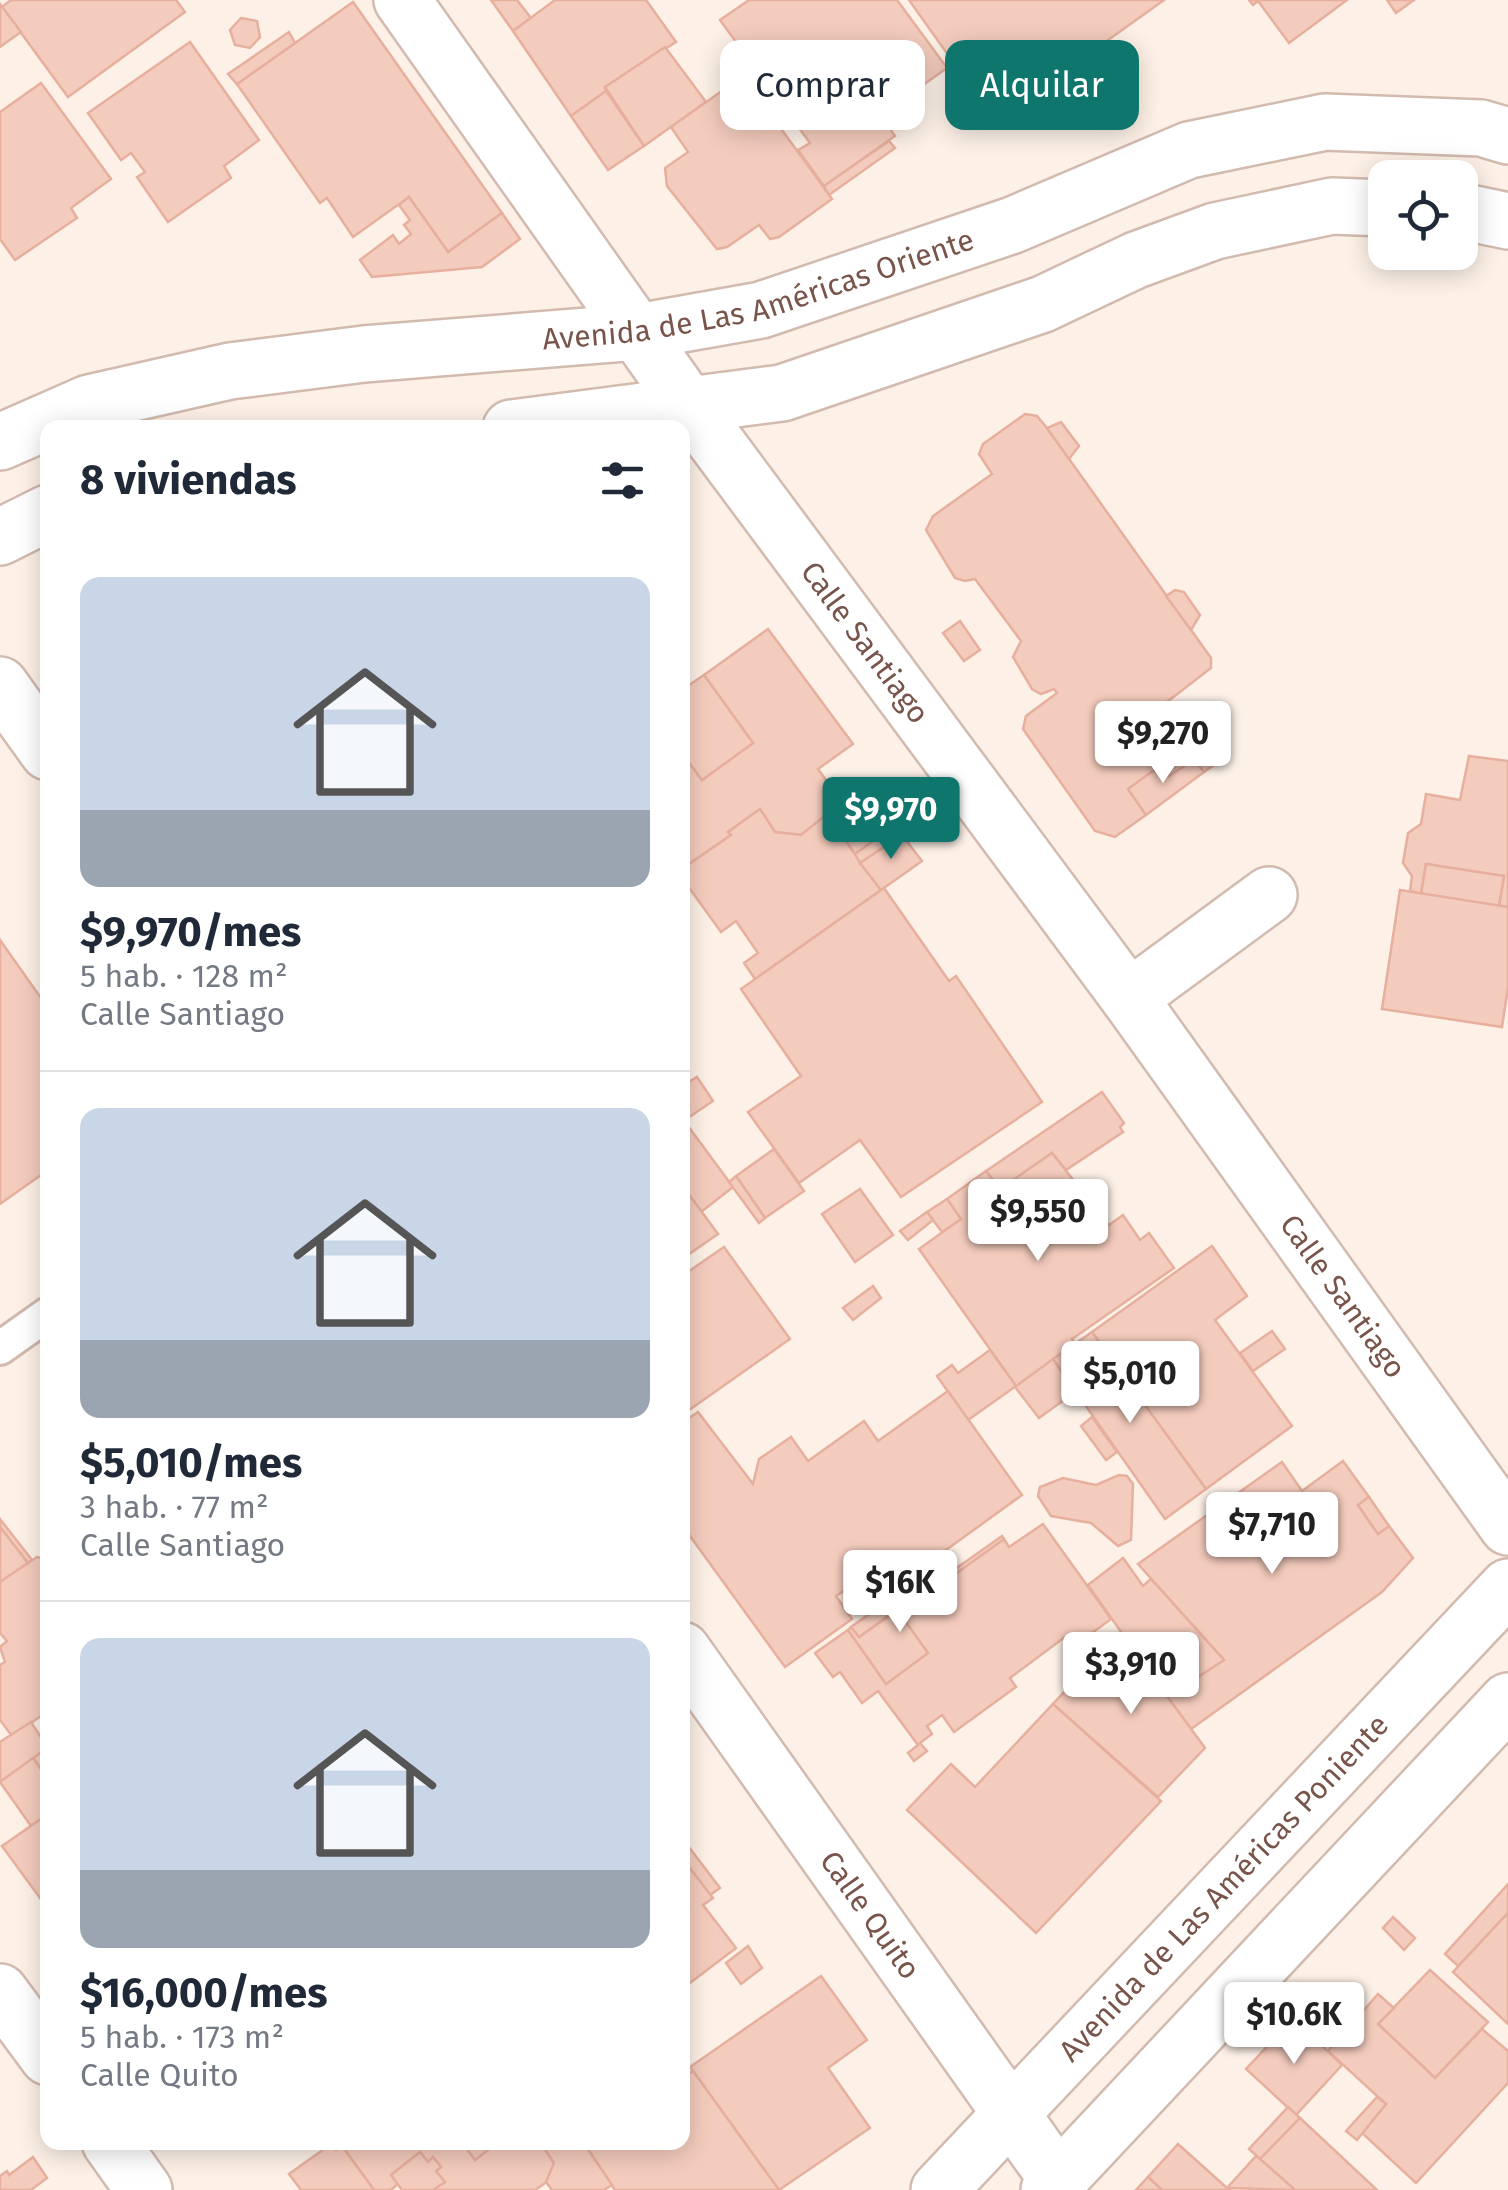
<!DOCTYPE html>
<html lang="es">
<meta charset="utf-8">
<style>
body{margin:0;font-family:"Fira Sans",sans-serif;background:#f2f2f3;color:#1f2937;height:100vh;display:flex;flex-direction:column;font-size:38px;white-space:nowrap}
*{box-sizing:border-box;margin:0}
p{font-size:32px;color:#747a83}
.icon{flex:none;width:55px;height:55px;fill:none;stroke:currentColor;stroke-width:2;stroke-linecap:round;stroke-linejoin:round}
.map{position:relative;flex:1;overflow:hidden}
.drawer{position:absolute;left:40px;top:420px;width:650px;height:1730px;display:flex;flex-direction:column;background:#fff;border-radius:20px;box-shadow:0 5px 25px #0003}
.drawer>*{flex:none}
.top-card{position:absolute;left:720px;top:40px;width:638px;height:90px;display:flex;gap:20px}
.tools{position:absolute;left:1368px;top:160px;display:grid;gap:20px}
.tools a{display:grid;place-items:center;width:110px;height:110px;border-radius:20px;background:#fff;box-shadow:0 5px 25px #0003;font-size:50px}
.price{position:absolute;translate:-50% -85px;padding:0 22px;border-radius:10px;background:#fff;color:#222;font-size:32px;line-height:65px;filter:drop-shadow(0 2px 5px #0008)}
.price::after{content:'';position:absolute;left:50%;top:60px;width:30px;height:22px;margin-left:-15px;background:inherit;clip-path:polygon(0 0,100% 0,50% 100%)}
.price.active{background:#0f766e;color:#fff}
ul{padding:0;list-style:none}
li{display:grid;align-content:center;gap:20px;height:530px;padding:0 40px}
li+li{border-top:2px solid #e0e1e3}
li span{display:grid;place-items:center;height:310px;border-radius:20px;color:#555}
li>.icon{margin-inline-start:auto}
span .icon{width:180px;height:180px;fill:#fffc;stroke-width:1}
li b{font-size:42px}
h2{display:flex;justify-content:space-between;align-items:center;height:120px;padding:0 40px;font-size:42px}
.pill{padding:0 35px;border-radius:20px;background:#fff;box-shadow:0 5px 25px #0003;font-size:35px;line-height:90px}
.pill.active{background:#0f766e;color:#fff}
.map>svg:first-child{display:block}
</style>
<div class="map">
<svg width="1508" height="2190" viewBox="0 0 1508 2190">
<rect width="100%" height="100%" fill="#fdf1e7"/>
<g fill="#f4ccbd" stroke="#e7af9d" stroke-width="2.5">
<polygon points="11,0 176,0 185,12 68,97 2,7"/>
<polygon points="491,0 517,0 531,18 513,31"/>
<polygon points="555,0 646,0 676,42 605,87 606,91 571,116 513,31"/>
<polygon points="749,0 897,0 947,68 892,107 889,102 877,110 895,136 824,186 798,150 810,143 720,20"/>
<polygon points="909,0 1164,0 1083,58 1087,66 1055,91 1045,80 993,118"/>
<polygon points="1249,0 1347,0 1289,43 1258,1 1253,5"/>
<polygon points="1387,0 1414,0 1396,13"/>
<polygon points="353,2 502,213 448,252 409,197 353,237 327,198 320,203 237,84"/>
<polygon points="0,4 21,32 0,47"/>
<polygon points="241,18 257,21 260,37 250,48 235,45 230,30"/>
<polygon points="289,32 295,43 237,84 228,74"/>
<polygon points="190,42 259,140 224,166 231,178 168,222 137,177 145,172 131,153 121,160 88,113"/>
<polygon points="665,47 706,102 644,146 605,87"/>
<polygon points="743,76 832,199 779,237 770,239 759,225 727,247 717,249 667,186 665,168 688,152 671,127"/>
<polygon points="41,83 111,179 71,208 77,218 15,260 0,239 0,112"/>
<polygon points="606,91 644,146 608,170 571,116"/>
<polygon points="889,141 895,148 829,195 824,186"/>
<polygon points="409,197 448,252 502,213 520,239 482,267 372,277 360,260 393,235 399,244 411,234 404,225 410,220 399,205"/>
<polygon points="1025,414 1037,416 1047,428 1211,658 1211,668 1167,702 1189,730 1206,720 1223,745 1221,760 1204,772 1194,760 1169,776 1153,771 1128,789 1146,815 1115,837 1095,831 1023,729 1026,716 1057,693 1054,689 1041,694 1032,689 1013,657 1021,641 975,579 965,581 955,578 926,530 933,516 992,474 979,454 983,444"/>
<polygon points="1061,422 1079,446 1069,459 1047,428"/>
<polygon points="1175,590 1184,592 1200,615 1191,630 1166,596"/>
<polygon points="960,621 980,650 964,661 943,633"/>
<polygon points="768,629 853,744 818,769 843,803 801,835 775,832 760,809 728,832 731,835 682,869 682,753 702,780 753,743 704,675"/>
<polygon points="704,675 753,743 702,780 682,753 682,690"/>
<polygon points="1469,756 1508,761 1508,907 1499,906 1504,876 1426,864 1421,894 1410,891 1412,876 1403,863 1408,833 1421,824 1426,794 1460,800"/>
<polygon points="1194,760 1204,772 1146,815 1128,789 1153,771 1169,776"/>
<polygon points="897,807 906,818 896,825 888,813"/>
<polygon points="760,809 775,832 801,835 827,814 881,890 755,979 744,963 758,953 736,921 721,932 682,878 682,869 731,835 728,832"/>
<polygon points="888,813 896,825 855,854 845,840"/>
<polygon points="896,825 902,835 860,863 855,854"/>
<polygon points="902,835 922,861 881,890 860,863"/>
<polygon points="1426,864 1504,876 1499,906 1421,894"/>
<polygon points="884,888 949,981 956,976 1042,1102 901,1197 860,1140 799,1183 748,1112 801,1076 741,989"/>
<polygon points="1400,890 1508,907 1508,987 1502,1027 1382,1009"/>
<polygon points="0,940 48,1008 48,1170 0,1204"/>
<polygon points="697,1077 713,1101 682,1122 682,1086"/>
<polygon points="1102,1092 1124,1123 1120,1127 1123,1132 1066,1170 1052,1153 1000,1189 986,1171"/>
<polygon points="688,1126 733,1187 701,1212 682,1185 682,1130"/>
<polygon points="774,1149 804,1191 765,1218 736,1176"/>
<polygon points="1052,1153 1109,1225 1123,1215 1140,1240 1149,1233 1174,1268 1072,1339 1075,1344 1016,1386 919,1249 961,1219 947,1199 986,1171 1000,1189"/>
<polygon points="736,1176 765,1218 759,1223 729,1182"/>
<polygon points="682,1185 718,1234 682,1259"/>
<polygon points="860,1189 893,1235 855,1262 822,1214"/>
<polygon points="947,1199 961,1219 942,1232 927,1212"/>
<polygon points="927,1212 933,1220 908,1240 900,1231"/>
<polygon points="1212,1246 1247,1296 1215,1320 1292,1426 1206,1489 1092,1332"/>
<polygon points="724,1247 790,1339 682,1415 682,1276"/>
<polygon points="873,1286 881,1298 853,1320 843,1308"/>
<polygon points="1272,1331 1285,1349 1253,1371 1240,1353"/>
<polygon points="1092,1332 1206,1489 1165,1519 1053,1359"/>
<polygon points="990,1350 1016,1386 968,1420 937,1376 952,1365 958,1373"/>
<polygon points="1053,1359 1075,1392 1039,1418 1015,1387"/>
<polygon points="948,1391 1022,1495 870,1605 856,1583 836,1596 852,1619 785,1667 682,1525 682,1423 698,1412 753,1484 759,1459 791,1437 808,1461 864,1421 878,1441"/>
<polygon points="1092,1417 1117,1452 1106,1460 1081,1426"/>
<polygon points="1343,1461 1369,1497 1358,1505 1378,1534 1389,1526 1413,1558 1382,1592 1191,1729 1167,1697 1224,1660 1138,1564 1282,1462 1302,1491"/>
<polygon points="1119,1475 1127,1476 1133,1484 1131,1540 1118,1546 1091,1523 1051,1516 1038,1496 1040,1487 1063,1478 1096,1485"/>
<polygon points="1369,1497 1389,1526 1378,1534 1358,1505"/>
<polygon points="0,1519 32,1560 28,1563 0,1527"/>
<polygon points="1043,1524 1111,1619 1077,1644 1069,1634 1010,1678 1016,1687 954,1732 942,1715 927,1726 932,1734 920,1743 927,1751 914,1761 908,1753 918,1745 878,1691 862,1703 840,1672 833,1677 815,1653 848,1630 886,1684 928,1653 900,1614 1004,1539 1009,1547"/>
<polygon points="0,1527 28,1563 0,1582"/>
<polygon points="1002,1536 1004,1539 900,1614 928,1653 886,1684 848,1630 851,1627 859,1637"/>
<polygon points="37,1557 48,1560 48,1711 12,1736 0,1720 0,1665 5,1662 0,1647 7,1641 0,1633 0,1582"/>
<polygon points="1123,1558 1143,1586 1151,1579 1224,1660 1167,1697 1088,1585"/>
<polygon points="895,1596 903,1605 859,1637 851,1627"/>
<polygon points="1120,1632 1205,1748 1158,1797 1053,1704"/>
<polygon points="1053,1704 1161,1801 1036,1933 907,1810 951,1764 975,1787"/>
<polygon points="31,1722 48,1748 0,1782 0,1742"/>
<polygon points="48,1748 48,1779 33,1758"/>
<polygon points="33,1758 48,1779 48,1814 31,1826 0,1782"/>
<polygon points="48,1814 48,1909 2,1846"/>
<polygon points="682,1838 720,1888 710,1895 682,1858"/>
<polygon points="682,1858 713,1898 703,1905 736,1948 682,1989"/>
<polygon points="1508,1884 1508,1913 1458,1966 1445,1954"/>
<polygon points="1508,1913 1508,2024 1453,1972"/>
<polygon points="1393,1917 1415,1938 1404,1950 1383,1928"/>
<polygon points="748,1946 762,1968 741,1984 726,1963"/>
<polygon points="1430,1970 1488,2022 1435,2078 1378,2024"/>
<polygon points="821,1976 867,2040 828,2068 870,2128 779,2190 690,2067"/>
<polygon points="1378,1994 1394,2008 1378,2024 1435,2078 1482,2029 1508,2051 1508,2083 1416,2183 1362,2133 1386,2104 1328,2051"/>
<polygon points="1294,2018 1342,2065 1296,2115 1246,2069"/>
<polygon points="693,2071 779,2190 615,2190 586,2146 591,2142 682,2142 682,2078"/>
<polygon points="1377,2097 1386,2104 1357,2140 1346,2131"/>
<polygon points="1288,2107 1300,2118 1260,2159 1249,2149"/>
<polygon points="1300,2118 1377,2190 1295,2190 1260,2159"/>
<polygon points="330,2142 462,2142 475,2160 498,2142 540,2142 554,2163 548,2181 535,2190 433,2190 445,2182 436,2171 441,2167 433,2157 428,2162 420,2152 391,2175 398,2184 391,2190 374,2190 342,2146 336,2150"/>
<polygon points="462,2142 498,2142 475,2160"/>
<polygon points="540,2142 583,2142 612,2185 604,2190 552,2190 546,2182 554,2163"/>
<polygon points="331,2144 336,2150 342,2146 374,2190 301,2190 289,2174"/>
<polygon points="1178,2144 1227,2188 1230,2190 1162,2190 1148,2177"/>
<polygon points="420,2152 428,2162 433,2157 441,2167 436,2171 445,2182 433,2190 402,2190 391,2175"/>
<polygon points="1256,2156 1260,2159 1295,2190 1227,2188"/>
<polygon points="33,2157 47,2178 31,2190 0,2190 0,2176 7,2171 9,2175"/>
<polygon points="1148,2177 1162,2190 1136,2190"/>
</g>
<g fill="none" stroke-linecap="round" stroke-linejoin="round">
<g stroke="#d2baae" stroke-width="38">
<polyline id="service" points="0,1348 48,1314"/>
</g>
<g stroke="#d2baae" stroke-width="60">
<g id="minor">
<polyline points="0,685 48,752"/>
<polyline points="1129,998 1269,895"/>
<path id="s1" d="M682 1650 1058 2180"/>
<polyline points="0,1992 48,2057"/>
<polyline points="110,2142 144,2190"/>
</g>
</g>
<g stroke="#d2baae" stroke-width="60">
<g id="tertiary">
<path id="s2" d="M402 0 689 406 1129 998 1508 1527"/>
<polyline points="1460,211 1508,221"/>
<polyline points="511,428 782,393 1043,304 1136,260 1215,231 1332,206 1385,208"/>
<path id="s3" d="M0 442 89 403 230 371 364 354 637 332 761 310 1013 225 1189 150 1325 122 1481 128 1508 136"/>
<polyline points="0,537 48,513"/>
<path id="s4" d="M939 2190 1508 1587"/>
<polyline points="1049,2190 1508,1701"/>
</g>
</g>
<use href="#service" stroke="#fff" stroke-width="32"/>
<use href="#minor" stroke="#fff" stroke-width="55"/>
<use href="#tertiary" stroke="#fff" stroke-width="55"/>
</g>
<g text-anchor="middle" stroke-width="9" stroke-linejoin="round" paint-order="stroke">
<g font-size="30" fill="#78544a" stroke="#fff6ee">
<text dy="10" stroke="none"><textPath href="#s3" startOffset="778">Avenida de Las Américas Oriente</textPath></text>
<text dy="10" stroke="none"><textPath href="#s2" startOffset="792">Calle Santiago</textPath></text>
<text dy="10" stroke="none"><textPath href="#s2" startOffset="1602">Calle Santiago</textPath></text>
<text dy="10" stroke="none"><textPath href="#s4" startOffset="415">Avenida de Las Américas Poniente</textPath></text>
<text dy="10" stroke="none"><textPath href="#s1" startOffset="325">Calle Quito</textPath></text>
</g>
</g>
</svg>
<div class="tools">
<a><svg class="icon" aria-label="locate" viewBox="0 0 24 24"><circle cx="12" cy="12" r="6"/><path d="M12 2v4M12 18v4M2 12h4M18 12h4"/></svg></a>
</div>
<b class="price" style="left:1163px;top:786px">$9,270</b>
<b class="price active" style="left:891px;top:862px">$9,970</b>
<b class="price" style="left:1038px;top:1264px">$9,550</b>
<b class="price" style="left:1130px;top:1426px">$5,010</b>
<b class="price" style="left:1272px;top:1577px">$7,710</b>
<b class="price" style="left:900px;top:1635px">$16K</b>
<b class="price" style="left:1131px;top:1717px">$3,910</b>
<b class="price" style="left:1294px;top:2067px">$10.6K</b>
<div class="top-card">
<a class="pill">Comprar</a>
<a class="pill active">Alquilar</a>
</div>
<section class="drawer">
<h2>8 viviendas<svg class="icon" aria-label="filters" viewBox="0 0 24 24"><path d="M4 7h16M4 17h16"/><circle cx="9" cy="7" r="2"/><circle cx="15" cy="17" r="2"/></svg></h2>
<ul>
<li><span style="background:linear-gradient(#c9d6e8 75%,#9aa5b1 0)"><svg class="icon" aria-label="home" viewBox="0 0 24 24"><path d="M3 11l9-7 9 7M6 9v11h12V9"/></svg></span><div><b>$9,970/mes</b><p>5 hab. · 128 m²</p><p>Calle Santiago</p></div></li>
<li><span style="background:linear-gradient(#c9d6e8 75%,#9aa5b1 0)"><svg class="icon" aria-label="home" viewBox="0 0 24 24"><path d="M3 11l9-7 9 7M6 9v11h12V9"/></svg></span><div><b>$5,010/mes</b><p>3 hab. · 77 m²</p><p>Calle Santiago</p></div></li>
<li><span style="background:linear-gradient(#c9d6e8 75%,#9aa5b1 0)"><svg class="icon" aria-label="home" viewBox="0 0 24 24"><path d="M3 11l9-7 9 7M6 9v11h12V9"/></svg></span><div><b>$16,000/mes</b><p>5 hab. · 173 m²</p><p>Calle Quito</p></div></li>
</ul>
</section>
</div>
